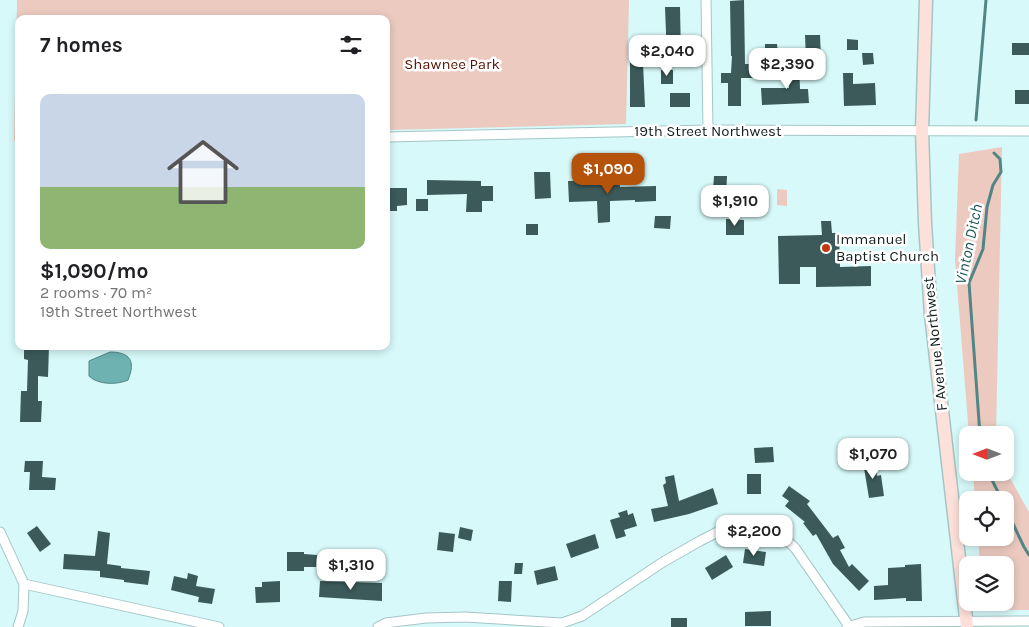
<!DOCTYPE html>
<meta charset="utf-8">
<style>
body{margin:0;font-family:Karla,sans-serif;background:#f6f6f6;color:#202124;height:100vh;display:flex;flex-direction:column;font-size:19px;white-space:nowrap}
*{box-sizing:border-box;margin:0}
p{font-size:16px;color:#757577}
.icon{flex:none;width:28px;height:28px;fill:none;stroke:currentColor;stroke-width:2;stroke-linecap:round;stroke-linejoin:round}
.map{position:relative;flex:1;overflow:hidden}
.sheet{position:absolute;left:15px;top:15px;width:375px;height:335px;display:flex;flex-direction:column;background:#fff;border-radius:10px;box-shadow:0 2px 8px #0003}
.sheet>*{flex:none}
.needle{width:32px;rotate:270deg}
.fabs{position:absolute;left:959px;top:426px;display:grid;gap:10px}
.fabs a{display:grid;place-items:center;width:55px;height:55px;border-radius:10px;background:#fff;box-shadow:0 2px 8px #0003;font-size:25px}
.price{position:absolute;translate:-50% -42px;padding:0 11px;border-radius:10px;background:#fff;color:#222;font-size:16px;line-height:32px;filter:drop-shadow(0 1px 2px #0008)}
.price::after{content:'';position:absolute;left:50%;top:30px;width:15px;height:11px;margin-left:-8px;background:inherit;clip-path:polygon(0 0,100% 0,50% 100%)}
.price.current{background:#b45309;color:#fff}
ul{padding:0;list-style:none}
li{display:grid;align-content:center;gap:10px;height:265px;padding:0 25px}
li+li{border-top:1px solid #e0e0e0}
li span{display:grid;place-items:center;height:155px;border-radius:10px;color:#555}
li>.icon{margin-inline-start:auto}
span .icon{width:90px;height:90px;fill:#fffc;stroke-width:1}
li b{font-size:21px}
h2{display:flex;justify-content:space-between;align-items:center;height:60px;padding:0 25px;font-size:21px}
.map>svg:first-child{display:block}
</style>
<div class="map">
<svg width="1029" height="627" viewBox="0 0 1029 627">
<rect width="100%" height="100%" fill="#d7f9f9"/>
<g fill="#eccac0">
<polygon points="17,0 629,0 626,124 386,130 386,19 19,19 19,141 14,141"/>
<polygon points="1002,147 996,435 969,435 955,260 959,154"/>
<polygon points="777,189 787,190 787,206 777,205"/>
<polygon points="1005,469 1029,512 1029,610 984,610 983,603 1005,602 1005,565 980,565 978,538 1005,538 1005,500 975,500 973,473 1005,472"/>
</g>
<path fill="#6eb2b2" stroke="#528686" d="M110 352C130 352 136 361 128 380 117 385 98 385 89 376V361Z"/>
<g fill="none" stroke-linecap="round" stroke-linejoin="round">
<g stroke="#528686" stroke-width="3">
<polyline points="976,120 986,0"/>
<polyline points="980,435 969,283 983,249 987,207 993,185 1001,172 1000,159 994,153"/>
<polyline points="988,472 1002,500"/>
<polyline points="1005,507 1024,547 1029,555"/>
</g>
</g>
<g fill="#3c5a5a">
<polygon points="744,0 745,64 757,64 757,78 741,78 741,106 728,106 728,83 721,83 721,73 731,73 732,56 731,56 730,1"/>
<polygon points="665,7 680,7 681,58 667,59"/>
<polygon points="805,35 820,35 821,59 806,60"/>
<polygon points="847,39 858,40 858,50 847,50"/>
<rect x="1012" y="43" width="17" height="12"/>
<polygon points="765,44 777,44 778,55 765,55"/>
<polygon points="862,53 873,53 874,64 863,65"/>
<polygon points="799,62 800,89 808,89 809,103 762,105 761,88 789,88 788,63"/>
<polygon points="630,63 643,63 645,107 630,107"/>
<rect x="661" y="70" width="12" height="14"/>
<polygon points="843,73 853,73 853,84 875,83 876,105 844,106"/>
<rect x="1015" y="90" width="14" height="14"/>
<rect x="670" y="93" width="20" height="14"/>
<polygon points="534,172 550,172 551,198 535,199"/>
<polygon points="714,176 727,176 726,199 709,198 709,190 713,190"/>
<polygon points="427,180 481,181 481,186 493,186 493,201 482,201 482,212 466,212 467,194 427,195"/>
<polygon points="619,180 620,187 656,186 656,201 635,202 635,200 610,201 610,222 598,223 597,201 569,202 568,181"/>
<polygon points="386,188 407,188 407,205 397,206 397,211 386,211"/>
<rect x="416" y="199" width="12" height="12"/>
<polygon points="655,216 671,216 670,229 654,228"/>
<polygon points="726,219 744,220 744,235 726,235"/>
<polygon points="821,221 831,221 832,233 839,233 840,267 871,266 871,286 816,287 816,267 800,267 800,284 779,284 778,236 822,235"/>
<rect x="526" y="224" width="12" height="11"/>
<polygon points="24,346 49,346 48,377 38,376 38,401 42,401 41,422 20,422 21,391 27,391 28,360 24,359"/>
<polygon points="773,447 774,462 755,463 754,448"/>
<polygon points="875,460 877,476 881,475 884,496 869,498 863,462"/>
<polygon points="25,461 43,461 42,477 56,478 55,490 29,490 30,472 24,472"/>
<rect x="747" y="474" width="14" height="20"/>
<polygon points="674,475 679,501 713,488 718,504 689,514 654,522 651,509 668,506 663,485 666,483 665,477"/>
<polygon points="789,486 810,501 807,504 833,538 838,535 845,548 840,550 849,567 852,564 869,581 859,591 833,564 816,534 813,536 803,523 805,522 785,506 789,501 782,496"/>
<polygon points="627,510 628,515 633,513 637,526 624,530 626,536 616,539 610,520 620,517 618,513"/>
<polygon points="37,526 51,544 40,552 27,533"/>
<polygon points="460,527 473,530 471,541 458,538"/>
<polygon points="98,531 110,533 107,564 121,566 121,568 150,571 148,585 124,582 124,580 100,577 100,571 63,569 64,554 95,556"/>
<polygon points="439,532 455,534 453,552 437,550"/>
<polygon points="595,534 599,548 571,558 566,544"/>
<polygon points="745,549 766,552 764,566 743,563"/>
<polygon points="287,552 304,552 304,554 317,555 316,567 304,567 304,571 287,571"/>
<polygon points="726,555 733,567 712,580 705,568"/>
<polygon points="515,563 523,563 522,574 514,574"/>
<polygon points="921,564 922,601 906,601 906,598 874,600 874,586 888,585 888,568 905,567 905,565"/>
<polygon points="555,566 558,580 537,585 534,571"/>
<polygon points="188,573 198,576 196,586 215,589 212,604 198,602 199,597 171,590 174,576 187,579"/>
<polygon points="280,581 280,602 256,603 255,587 262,587 262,582"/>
<polygon points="320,581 382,583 382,601 319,597"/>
<polygon points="499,581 512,581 511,602 498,601"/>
<polygon points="771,611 771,626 745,626 745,612"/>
<rect x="671" y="618" width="16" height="9"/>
</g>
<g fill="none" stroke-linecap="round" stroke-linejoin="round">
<g stroke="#a5c6c6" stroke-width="11">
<g id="street">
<polyline points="706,0 708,130"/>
<polyline points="386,137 708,130 1029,131"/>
<polyline points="0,532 24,584 219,627"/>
<polyline points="18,627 23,611 24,584"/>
<polyline points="378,627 386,623 426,618 465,617 562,623 582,616 663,562 700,541 729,526 749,523 774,528 795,548 849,626"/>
<polyline points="847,627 864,622 1029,621"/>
</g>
</g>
<g stroke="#a5c6c6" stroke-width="15">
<polyline id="secondary" points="926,0 922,131 925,223 931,315 967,627"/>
</g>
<use href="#street" stroke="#fff" stroke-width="9"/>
<use href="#secondary" stroke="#fde0d9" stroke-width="12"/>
</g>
<circle fill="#c1380c" stroke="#fff" stroke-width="2" cx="826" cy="248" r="5"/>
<g text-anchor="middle" stroke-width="5" stroke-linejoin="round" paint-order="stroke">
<g font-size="15" fill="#541302" stroke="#fff">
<text x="452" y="69">Shawnee Park</text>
</g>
<g font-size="15" fill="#121f1f" stroke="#fff">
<text x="708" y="136">19th Street Northwest</text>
<text transform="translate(935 344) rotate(-96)" y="5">F Avenue Northwest</text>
</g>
<g font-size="15" fill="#121f1f" stroke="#fff" text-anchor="start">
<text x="836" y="244">Immanuel<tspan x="836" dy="17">Baptist Church</tspan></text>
</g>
<g font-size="16" font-style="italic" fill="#1c5757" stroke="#fff">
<text transform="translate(968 244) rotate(-78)" y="6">Vinton Ditch</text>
</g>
</g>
</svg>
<div class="fabs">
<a><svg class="needle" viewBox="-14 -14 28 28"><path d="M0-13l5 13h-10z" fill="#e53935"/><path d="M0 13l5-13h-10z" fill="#757577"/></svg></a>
<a><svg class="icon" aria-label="locate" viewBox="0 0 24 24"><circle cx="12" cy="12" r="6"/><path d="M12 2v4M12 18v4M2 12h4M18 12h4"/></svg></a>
<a><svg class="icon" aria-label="layers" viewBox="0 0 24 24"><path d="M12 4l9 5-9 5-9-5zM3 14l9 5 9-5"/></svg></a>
</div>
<b class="price" style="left:667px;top:77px">$2,040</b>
<b class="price" style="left:787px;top:90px">$2,390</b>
<b class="price current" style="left:608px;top:195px">$1,090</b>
<b class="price" style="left:735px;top:227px">$1,910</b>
<b class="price" style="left:873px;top:480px">$1,070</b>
<b class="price" style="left:754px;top:557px">$2,200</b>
<b class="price" style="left:351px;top:591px">$1,310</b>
<section class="sheet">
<h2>7 homes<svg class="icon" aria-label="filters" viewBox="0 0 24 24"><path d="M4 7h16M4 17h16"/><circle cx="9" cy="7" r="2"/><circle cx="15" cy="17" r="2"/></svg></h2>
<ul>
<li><span style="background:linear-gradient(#c9d6e8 60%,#8fb573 0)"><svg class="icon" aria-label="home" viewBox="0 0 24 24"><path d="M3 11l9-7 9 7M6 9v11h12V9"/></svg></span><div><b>$1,090/mo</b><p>2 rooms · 70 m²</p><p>19th Street Northwest</p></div></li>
</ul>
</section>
</div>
